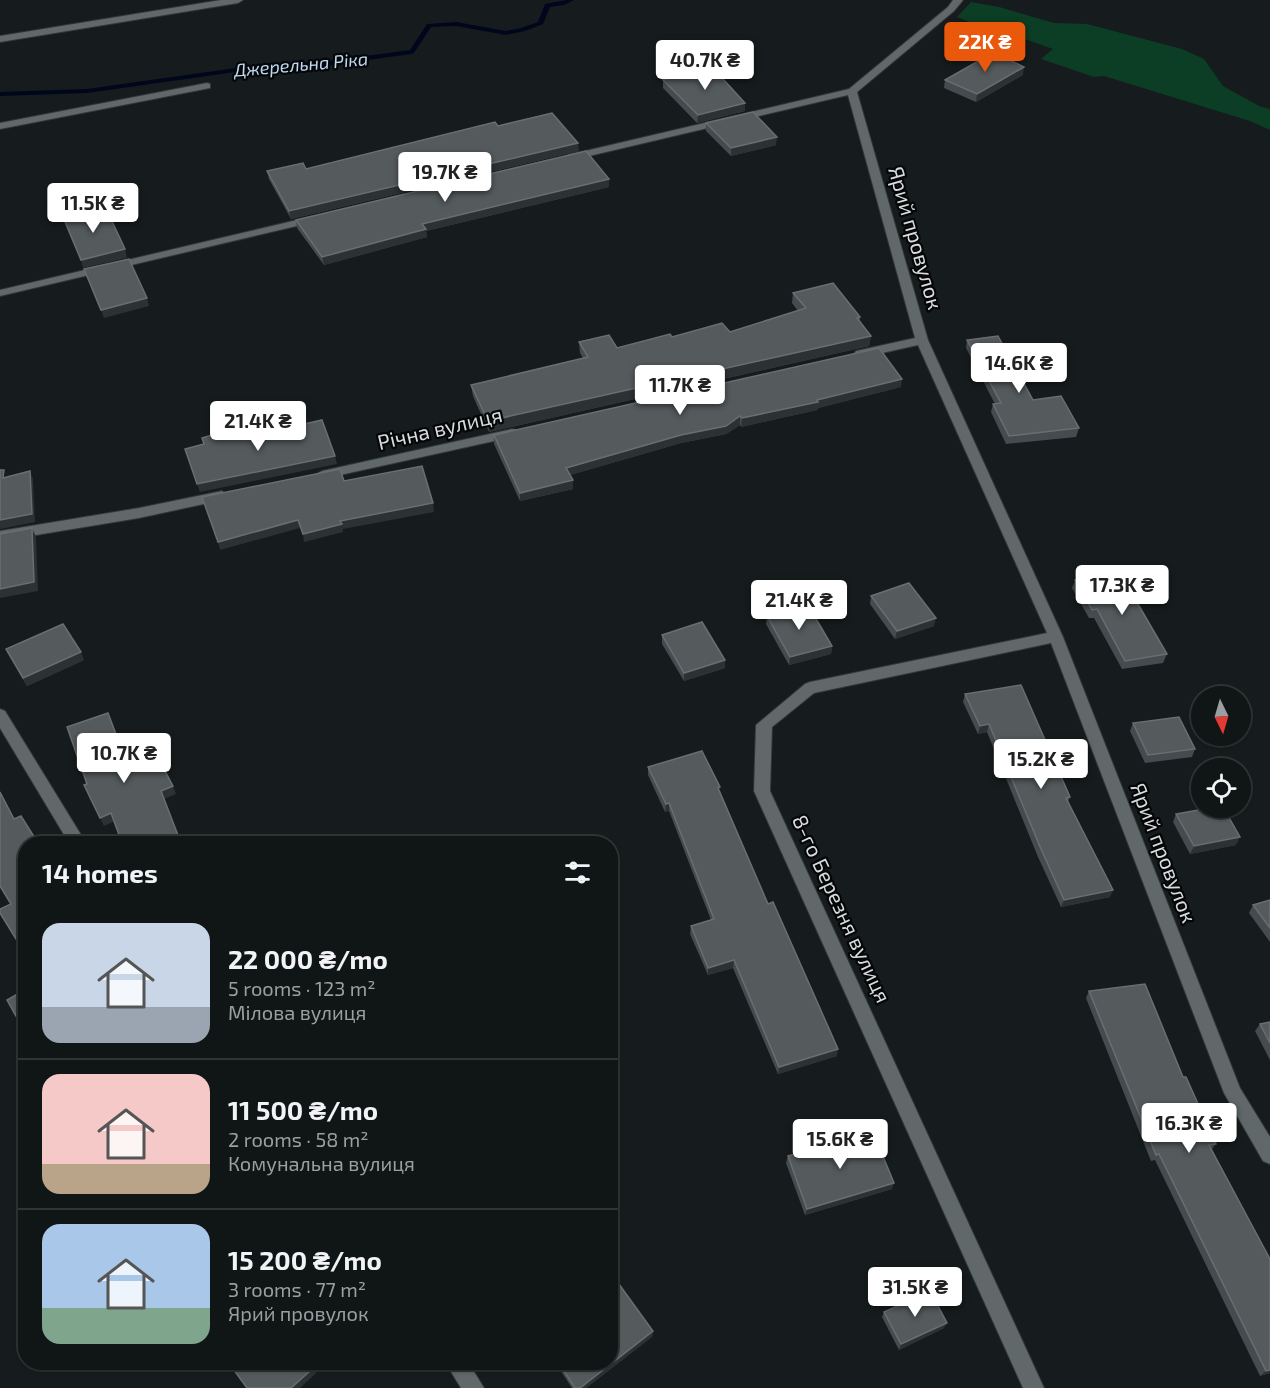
<!DOCTYPE html>
<meta charset="utf-8">
<style>
body{margin:0;font-family:"Exo 2",sans-serif;background:#191e1f;color:#f1f3f6;height:100vh;display:flex;flex-direction:column;font-size:22px;white-space:nowrap}
*{box-sizing:border-box;margin:0}
p{font-size:20px;color:#9c9fa1}
.icon{flex:none;width:33px;height:33px;fill:none;stroke:currentColor;stroke-width:2;stroke-linecap:round;stroke-linejoin:round}
.map{position:relative;flex:1;overflow:hidden}
.details{position:absolute;left:18px;top:836px;width:600px;height:534px;display:flex;flex-direction:column;background:#101516;border-radius:24px;box-shadow:0 2px 4px #0004,0 0 0 2px #303435}
.details>*{flex:none}
.needle{width:39px;rotate:175deg}
.buttons{position:absolute;left:1191px;top:686px;display:grid;gap:12px}
.buttons a{display:grid;place-items:center;width:60px;height:60px;border-radius:50%;background:#101516;box-shadow:0 2px 4px #0004,0 0 0 2px #303435;font-size:30px}
.price{position:absolute;translate:-50% -51px;padding:0 14px;border-radius:6px;background:#fff;color:#222;font-size:20px;line-height:39px;filter:drop-shadow(0 2px 3px #0008)}
.price::after{content:'';position:absolute;left:50%;top:36px;width:18px;height:14px;margin-left:-9px;background:inherit;clip-path:polygon(0 0,100% 0,50% 100%)}
.price.current{background:#ea580c;color:#fff}
ul{padding:0;list-style:none}
li{display:flex;align-items:center;gap:18px;height:150px;padding:0 24px}
li+li{border-top:2px solid #303435}
li span{display:grid;place-items:center;flex:none;width:168px;height:120px;border-radius:18px;color:#555}
li>.icon{margin-inline-start:auto}
span .icon{width:72px;height:72px;fill:#fffc;stroke-width:1}
li b{font-size:26px}
h2{display:flex;justify-content:space-between;align-items:center;height:72px;padding:0 24px;font-size:26px}
.map>svg:first-child{display:block}
</style>
<div class="map">
<svg width="1270" height="1388" viewBox="0 0 1270 1388">
<rect width="100%" height="100%" fill="#161c1d"/>
<polygon fill="#0b3e25" points="971,2 999,7 1054,23 1087,24 1182,49 1204,59 1223,86 1259,106 1270,109 1270,130 1250,121 1104,76 1094,77 1041,59 1053,49 1022,38 1008,44 994,38 982,27 957,17"/>
<g fill="none" stroke-linecap="round" stroke-linejoin="round">
<polygon fill="#00071c" fill-rule="evenodd" points="566,0 574,0 564,5 550,7 543,24 525,31 506,35 456,26 431,27 414,53 412,54 330,65 250,70 87,93 0,96 0,92 87,89 250,66 330,61 410,50 427,24 456,22 506,31 521,28 538,22 545,4"/>
<g stroke="#323636" stroke-width="2">
<g id="minor">
<polygon points="221,0 243,0 238,3 0,42 0,36"/>
<polygon points="953,0 963,0 954,11 857,92 928,340 1063,637 1240,1088 1270,1137 1270,1164 1263,1161 1224,1093 1051,643 814,693 772,727 770,791 1044,1388 1023,1388 754,791 756,725 805,684 810,682 1047,633 918,345 860,358 854,354 856,351 915,338 848,95 568,161 563,158 568,155 849,89 948,7"/>
<polygon points="207,83 210,84 210,88 0,129 0,123"/>
<polygon points="314,216 319,219 318,221 0,296 0,290"/>
<polygon points="512,429 517,430 518,433 517,436 322,479 315,475 322,471"/>
<polygon points="222,491 229,496 227,499 139,518 0,541 0,531 139,508"/>
<polygon points="0,709 5,711 86,843 69,843 0,728"/>
<polygon points="445,1362 468,1362 484,1388 461,1388"/>
</g>
</g>
<use href="#minor" fill="#606869" fill-rule="evenodd"/>
</g>
<g fill="#454b4e">
<polygon points="1023,75 976,102 944,88 945,80"/>
<polygon points="663,80 745,103 745,111 697,123 663,88"/>
<polygon points="706,123 776,145 731,156 706,131"/>
<polygon points="498,126 579,151 291,219 269,179 267,171 306,169"/>
<polygon points="609,179 609,187 426,231 427,237 324,265 297,228 296,220"/>
<polygon points="793,293 860,317 860,321 871,336 869,346 489,432 473,396 471,385 583,358 580,353 579,342 617,348 672,337 730,332 798,311 792,303"/>
<polygon points="967,340 1033,400 1079,428 1076,437 1006,444 991,412 993,404 995,404 966,348"/>
<polygon points="901,387 818,408 817,410 741,427 740,425 726,434 681,443 570,475 573,489 520,501 494,444 494,435"/>
<polygon points="1075,580 1167,654 1163,663 1122,669 1094,618 1089,618 1072,588"/>
<polygon points="871,596 934,626 895,639 870,604"/>
<polygon points="767,616 832,646 831,654 789,665 766,624"/>
<polygon points="662,635 725,668 684,681 662,644"/>
<polygon points="6,649 84,660 27,686"/>
<polygon points="965,694 1070,797 1068,802 1110,897 1061,907 1038,857 987,732 978,734 963,702"/>
<polygon points="1133,723 1195,749 1192,757 1145,763 1130,731"/>
<polygon points="648,767 720,791 768,904 837,1056 778,1074 733,968 708,975 690,934 691,926 711,920 669,811 665,812 648,775"/>
<polygon points="1176,814 1236,845 1190,854 1173,822"/>
<polygon points="1270,900 1270,942 1249,913 1253,905"/>
<polygon points="1089,991 1183,1077 1216,1144 1212,1149 1270,1373 1260,1376 1155,1160 1151,1161 1086,998"/>
<polygon points="1270,1022 1270,1060 1255,1031 1260,1024"/>
<polygon points="788,1156 892,1189 805,1215 786,1163"/>
<polygon points="884,1312 944,1328 899,1350 882,1317"/>
<polygon points="653,1336 586,1388 572,1388 555,1362 610,1362"/>
</g>
<g fill="#2c3234">
<polygon points="1024,67 1023,75 976,102 977,94"/>
<polygon points="745,103 745,111 697,123 698,115"/>
<polygon points="777,137 776,145 731,156 731,148"/>
<polygon points="578,143 579,151 291,219 289,211"/>
<polygon points="609,179 609,187 426,231 427,237 324,265 322,257 422,224"/>
<polygon points="125,249 127,258 83,268 81,260"/>
<polygon points="147,298 149,306 104,318 101,310"/>
<polygon points="871,336 869,346 489,432 488,421"/>
<polygon points="902,379 901,387 818,408 817,410 741,427 742,418"/>
<polygon points="740,416 740,425 726,434 681,443 567,476 566,468"/>
<polygon points="335,456 337,464 200,492 197,484"/>
<polygon points="30,471 33,479 35,522 0,529 0,520"/>
<polygon points="573,480 573,489 520,501 520,493"/>
<polygon points="433,503 434,512 343,529 343,532 304,542 303,534 340,521"/>
<polygon points="298,520 300,528 220,550 218,542"/>
<polygon points="32,528 36,537 38,591 0,598 0,589"/>
<polygon points="936,618 934,626 895,639 897,631"/>
<polygon points="832,646 831,654 789,665 790,657"/>
<polygon points="81,652 84,660 27,686 23,678"/>
<polygon points="725,660 725,668 684,681 684,673"/>
<polygon points="989,724 987,732 978,734 980,726"/>
<polygon points="173,786 176,794 164,799 161,791"/>
<polygon points="669,803 669,811 665,812 666,804"/>
<polygon points="111,813 115,821 104,826 100,818"/>
<polygon points="1240,837 1236,845 1190,854 1194,846"/>
<polygon points="1113,890 1110,897 1061,907 1064,900"/>
<polygon points="734,960 733,968 708,975 708,968"/>
<polygon points="838,1049 837,1056 778,1074 779,1067"/>
<polygon points="894,1183 892,1189 805,1215 807,1209"/>
<polygon points="947,1323 944,1328 899,1350 901,1344"/>
<polygon points="653,1331 653,1336 586,1388 580,1388"/>
<polygon points="320,1362 328,1362 300,1388 291,1388"/>
<polygon points="1270,1370 1270,1373 1260,1376 1266,1371"/>
</g>
<g fill="#555b5d" stroke="#696f71" stroke-width="1.5">
<polygon points="994,52 1024,67 977,94 945,80"/>
<polygon points="713,68 745,103 698,115 663,80"/>
<polygon points="753,112 777,137 731,148 706,123"/>
<polygon points="552,113 578,143 289,211 267,171 303,163 306,169 495,122 498,126"/>
<polygon points="586,151 609,179 422,224 426,229 322,257 296,220"/>
<polygon points="99,208 103,217 109,215 125,249 81,260 63,217"/>
<polygon points="129,259 147,298 101,310 84,269"/>
<polygon points="833,283 860,317 857,318 871,336 488,421 471,385 588,357 579,342 609,335 617,348 670,334 672,337 722,323 730,332 806,308 793,293"/>
<polygon points="998,336 1033,400 1061,396 1079,428 1009,436 993,404 1001,403 967,340"/>
<polygon points="879,348 902,379 817,400 818,402 742,418 740,416 726,426 681,435 566,468 573,480 520,493 494,435"/>
<polygon points="322,420 335,456 197,484 185,449 204,444 202,438 235,428 240,439"/>
<polygon points="422,466 433,503 340,521 342,524 303,534 298,520 218,542 202,497 340,469 344,481"/>
<polygon points="0,470 4,470 3,478 30,471 32,514 0,520"/>
<polygon points="32,528 34,582 0,589 0,534"/>
<polygon points="1120,573 1167,654 1125,661 1097,609 1092,610 1075,580"/>
<polygon points="909,583 936,618 897,631 871,596"/>
<polygon points="808,605 832,646 790,657 767,616"/>
<polygon points="702,622 725,660 684,673 662,635"/>
<polygon points="63,624 81,652 23,678 6,649"/>
<polygon points="1021,685 1070,797 1066,798 1113,890 1064,900 1041,849 989,724 980,726 965,694"/>
<polygon points="108,713 128,766 156,754 173,786 161,791 181,843 122,843 111,813 100,818 84,785 87,784 67,727"/>
<polygon points="1179,717 1195,749 1148,755 1133,723"/>
<polygon points="702,751 720,787 718,788 768,904 773,902 838,1049 779,1067 734,960 708,968 691,926 714,919 669,803 666,804 648,767"/>
<polygon points="0,792 14,819 21,816 38,843 26,843 26,955 0,913 0,909 11,904 0,886"/>
<polygon points="1215,807 1223,807 1240,837 1194,846 1176,814"/>
<polygon points="1270,900 1270,928 1253,905"/>
<polygon points="1145,984 1183,1077 1186,1077 1216,1144 1209,1145 1270,1259 1270,1370 1266,1371 1159,1154 1156,1155 1089,991"/>
<polygon points="26,989 26,1034 7,1000"/>
<polygon points="1270,1022 1270,1043 1260,1024"/>
<polygon points="873,1132 894,1183 807,1209 788,1156"/>
<polygon points="616,1280 653,1331 580,1388 575,1388 558,1362 610,1362 610,1284"/>
<polygon points="930,1291 947,1323 901,1344 884,1312"/>
<polygon points="228,1362 320,1362 291,1388 247,1388"/>
</g>
<g text-anchor="middle" stroke-width="4.5" stroke-linejoin="round" paint-order="stroke">
<g font-size="18" font-style="italic" fill="#bfd9f5" stroke="#050607">
<text transform="translate(301 65) rotate(-5)" y="6">Джерельна Ріка</text>
</g>
<g font-size="21" fill="#d8dcdc" stroke="#050607">
<text transform="translate(915 238) rotate(74)" y="7">Ярий провулок</text>
<text transform="translate(440 429) rotate(-13)" y="7">Річна вулиця</text>
<text transform="translate(1163 853) rotate(69)" y="7">Ярий провулок</text>
<text transform="translate(841 909) rotate(65)" y="7">8-го Березня вулиця</text>
</g>
</g>
</svg>
<div class="buttons">
<a><svg class="needle" viewBox="-14 -14 28 28"><path d="M0-13l5 13h-10z" fill="#e53935"/><path d="M0 13l5-13h-10z" fill="#9c9fa1"/></svg></a>
<a><svg class="icon" aria-label="locate" viewBox="0 0 24 24"><circle cx="12" cy="12" r="6"/><path d="M12 2v4M12 18v4M2 12h4M18 12h4"/></svg></a>
</div>
<b class="price current" style="left:985px;top:73px">22K ₴</b>
<b class="price" style="left:705px;top:91px">40.7K ₴</b>
<b class="price" style="left:445px;top:203px">19.7K ₴</b>
<b class="price" style="left:93px;top:234px">11.5K ₴</b>
<b class="price" style="left:1019px;top:394px">14.6K ₴</b>
<b class="price" style="left:680px;top:416px">11.7K ₴</b>
<b class="price" style="left:258px;top:452px">21.4K ₴</b>
<b class="price" style="left:1122px;top:616px">17.3K ₴</b>
<b class="price" style="left:799px;top:631px">21.4K ₴</b>
<b class="price" style="left:124px;top:784px">10.7K ₴</b>
<b class="price" style="left:1041px;top:790px">15.2K ₴</b>
<b class="price" style="left:1189px;top:1154px">16.3K ₴</b>
<b class="price" style="left:840px;top:1170px">15.6K ₴</b>
<b class="price" style="left:915px;top:1318px">31.5K ₴</b>
<section class="details">
<h2>14 homes<svg class="icon" aria-label="filters" viewBox="0 0 24 24"><path d="M4 7h16M4 17h16"/><circle cx="9" cy="7" r="2"/><circle cx="15" cy="17" r="2"/></svg></h2>
<ul>
<li><span style="background:linear-gradient(#c9d6e8 70%,#9aa5b1 0)"><svg class="icon" aria-label="home" viewBox="0 0 24 24"><path d="M3 11l9-7 9 7M6 9v11h12V9"/></svg></span><div><b>22 000 ₴/mo</b><p>5 rooms · 123 m²</p><p>Мілова вулиця</p></div></li>
<li><span style="background:linear-gradient(#f6c9c9 75%,#b9a48a 0)"><svg class="icon" aria-label="home" viewBox="0 0 24 24"><path d="M3 11l9-7 9 7M6 9v11h12V9"/></svg></span><div><b>11 500 ₴/mo</b><p>2 rooms · 58 m²</p><p>Комунальна вулиця</p></div></li>
<li><span style="background:linear-gradient(#a9c7e8 70%,#7fa58c 0)"><svg class="icon" aria-label="home" viewBox="0 0 24 24"><path d="M3 11l9-7 9 7M6 9v11h12V9"/></svg></span><div><b>15 200 ₴/mo</b><p>3 rooms · 77 m²</p><p>Ярий провулок</p></div></li>
</ul>
</section>
</div>
